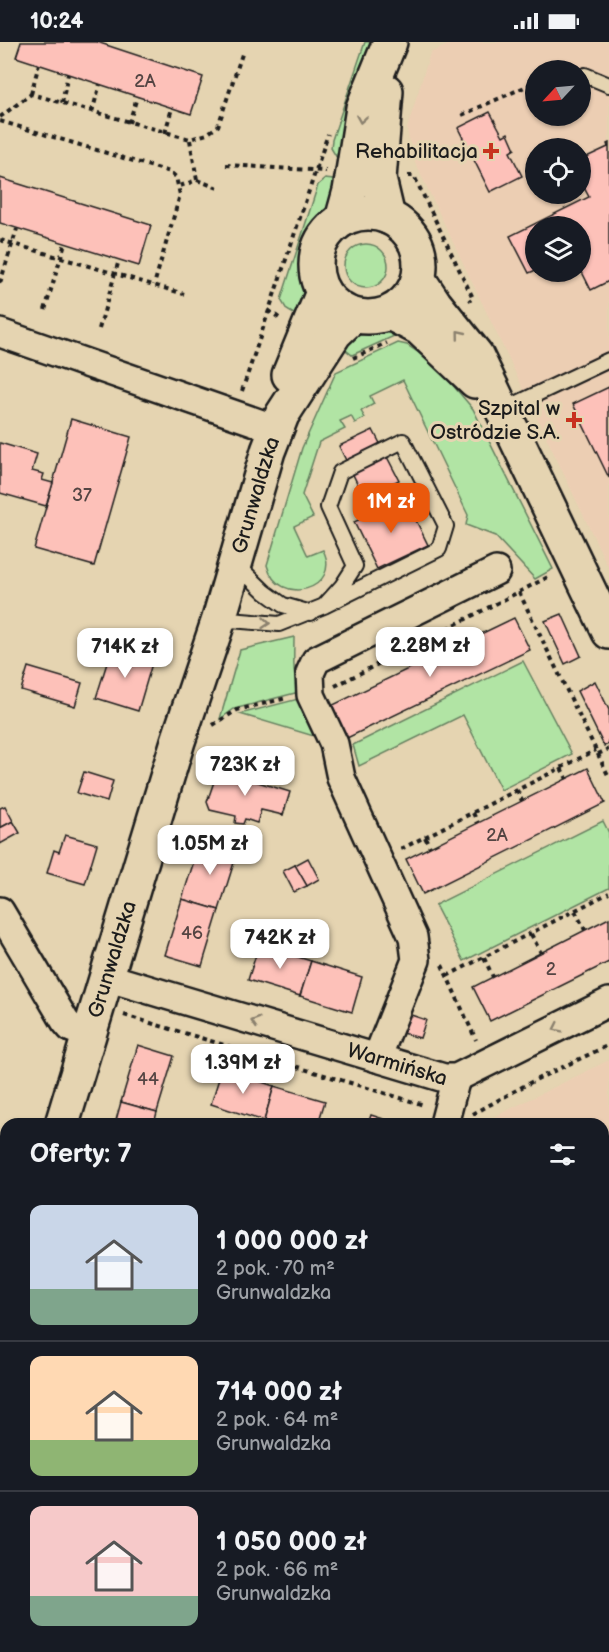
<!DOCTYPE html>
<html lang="pl">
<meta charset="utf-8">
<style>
body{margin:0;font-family:"Balsamiq Sans",sans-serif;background:#242831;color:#f1f3f6;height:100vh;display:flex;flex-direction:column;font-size:22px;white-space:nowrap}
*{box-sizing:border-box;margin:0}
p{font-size:20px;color:#9ea1a6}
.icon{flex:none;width:33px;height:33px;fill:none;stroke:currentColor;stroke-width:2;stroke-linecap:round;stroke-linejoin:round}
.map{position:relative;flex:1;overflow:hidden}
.panel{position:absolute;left:0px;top:1076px;width:609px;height:536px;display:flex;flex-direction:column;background:#171b24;border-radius:18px 18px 0 0;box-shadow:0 2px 4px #0004}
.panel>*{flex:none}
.needle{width:39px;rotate:244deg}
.buttons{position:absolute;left:525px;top:18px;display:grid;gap:12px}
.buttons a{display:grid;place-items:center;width:66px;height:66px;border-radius:50%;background:#171b24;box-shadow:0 2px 4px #0004;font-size:30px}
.price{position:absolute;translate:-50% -51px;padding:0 14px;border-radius:12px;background:#fff;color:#222;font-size:20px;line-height:39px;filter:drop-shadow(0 2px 3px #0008)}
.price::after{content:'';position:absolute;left:50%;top:36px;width:18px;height:14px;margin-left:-9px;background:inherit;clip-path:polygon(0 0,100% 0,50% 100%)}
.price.current{background:#ea580c;color:#fff}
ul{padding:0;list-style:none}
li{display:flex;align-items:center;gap:18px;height:150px;padding:0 30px}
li+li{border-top:2px solid #363941}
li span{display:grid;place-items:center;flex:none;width:168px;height:120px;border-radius:12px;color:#555}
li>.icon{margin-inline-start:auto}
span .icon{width:72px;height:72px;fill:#fffc;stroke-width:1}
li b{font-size:26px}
h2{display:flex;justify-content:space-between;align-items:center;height:72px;padding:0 30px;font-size:26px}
.status{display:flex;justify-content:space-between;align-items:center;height:42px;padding:0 30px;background:#171b24;direction:ltr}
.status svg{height:16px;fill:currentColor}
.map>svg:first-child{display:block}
</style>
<div class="status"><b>10:24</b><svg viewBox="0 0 49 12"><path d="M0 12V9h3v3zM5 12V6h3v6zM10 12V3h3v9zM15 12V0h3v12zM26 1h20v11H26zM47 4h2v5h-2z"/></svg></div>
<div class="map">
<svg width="609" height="1610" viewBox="0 0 609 1610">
<rect width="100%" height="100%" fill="#e5d4b1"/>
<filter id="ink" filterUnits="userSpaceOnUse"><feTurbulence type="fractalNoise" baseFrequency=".0167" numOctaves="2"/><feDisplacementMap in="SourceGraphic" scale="12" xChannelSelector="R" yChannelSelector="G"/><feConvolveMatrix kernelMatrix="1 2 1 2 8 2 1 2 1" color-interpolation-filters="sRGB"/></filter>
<g filter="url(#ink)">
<g fill="#ecceb3" fill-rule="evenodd">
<path d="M454 0H608L609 3V527L412 114 407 87 430 11ZM536 28H580V74H536ZM536 106H580V152H536ZM536 184H580V230H536Z"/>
<polygon points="609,1018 609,1581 603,1584 603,1082 480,1082"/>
</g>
<g fill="#b1e4a4" stroke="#668060" stroke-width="1.5">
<polygon points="365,0 375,0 346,117 337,116 331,106 332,98"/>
<polygon points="325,137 342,139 330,173 316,186 307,202 302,226 308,264 304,278 287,268 281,258 318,143"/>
<circle cx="366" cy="224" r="22"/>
<path d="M404 289 408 296 394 294 352 313 341 304C359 287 381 290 404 289Z"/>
<path d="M398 301 407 303 434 321 473 367 553 527 535 537 495 494 466 483 468 473 403 338 370 354 374 362 361 369 365 376 355 381 351 374 340 379 345 387 319 400 302 453 313 475 294 484 308 514 323 508C343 547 278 567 267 523L302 406 336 330Z"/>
<path d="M294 595C294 614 292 632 299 650L234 667 220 677 240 608Z"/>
<polygon points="523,619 572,712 501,748 463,673 359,724 353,703"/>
<polygon points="302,656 327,698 240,672"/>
<polygon points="603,779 609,791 609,846 464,919 435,863"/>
<polygon points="609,1581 609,1610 406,1610 408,1605 603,1605 603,1584"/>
</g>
<g fill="#fdc1b9" stroke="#1c1c1c" stroke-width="1.5">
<polygon points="21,0 97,0 203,35 191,72 16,15"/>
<polygon points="490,70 503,94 508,91 515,107 510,110 522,134 490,150 458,86"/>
<polygon points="609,101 609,239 591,248 580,226 580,184 536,184 536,228 529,231 510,194 589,155 580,138 580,118 608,105 607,102"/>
<polygon points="0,136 151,183 139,224 0,181"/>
<polygon points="609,345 609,436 573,362"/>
<polygon points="71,377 131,395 94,524 34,507"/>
<polygon points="373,388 399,438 364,455 339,404"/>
<polygon points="0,401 37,412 32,429 44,432 42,438 53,441 46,464 0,451"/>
<polygon points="405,456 428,503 377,527 354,480"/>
<polygon points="562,572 581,614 565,622 545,579"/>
<polygon points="514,576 530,608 347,696 331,664"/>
<polygon points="112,605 153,618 138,669 96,656"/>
<polygon points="28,625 82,641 75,664 21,648"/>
<polygon points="595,639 609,668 609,702 604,704 577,649"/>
<polygon points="588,726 605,761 423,852 406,817"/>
<polygon points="218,728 237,734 241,731 247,732 248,737 290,750 283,773 261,768 257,781 245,777 243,782 235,781 236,774 210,768 207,760"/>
<polygon points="84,730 113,739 107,760 77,751"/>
<polygon points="5,764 13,779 0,786 0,766"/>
<polygon points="13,779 20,791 0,802 0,786"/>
<polygon points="65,793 97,802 85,842 47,831 54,808 59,810"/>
<polygon points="200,800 237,811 219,868 182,857"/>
<polygon points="308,816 319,837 307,844 295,823"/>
<polygon points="295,823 307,844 294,850 283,829"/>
<polygon points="182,857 219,868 202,924 165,913"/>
<polygon points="609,876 609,920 490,979 473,945"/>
<polygon points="259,903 311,919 300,954 248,938"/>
<polygon points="311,919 362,935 352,970 300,954"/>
<polygon points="408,972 426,978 420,996 402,991"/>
<polygon points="138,1003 174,1014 157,1070 121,1060"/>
<polygon points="222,1027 274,1044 264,1079 211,1062"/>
<polygon points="274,1044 325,1059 318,1082 273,1082 264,1079"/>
<polygon points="121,1060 157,1070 154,1082 115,1082"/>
<polygon points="371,1073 399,1082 368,1082"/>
<polygon points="603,1425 609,1437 609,1504 603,1508"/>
<polygon points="6,1445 6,1478 0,1476 0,1465"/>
<polygon points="350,1605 393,1605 391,1610 369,1610"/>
</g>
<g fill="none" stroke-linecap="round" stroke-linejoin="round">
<g stroke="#1c1c1c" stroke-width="18">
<g id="lane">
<polyline points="585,33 609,43"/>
<polyline points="503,368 609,318"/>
<polyline points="236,522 265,550 283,563 311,571"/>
<polyline points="219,577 279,582 324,564 439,507 446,484 403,399 340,430 328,465 355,524 342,544 324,564"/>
</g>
</g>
<g stroke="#1c1c1c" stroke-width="32">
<g id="street">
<polyline points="0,291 276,387"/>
<polyline points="0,869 65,979 71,986 89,993"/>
<path id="s1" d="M106 935 444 1036H456L609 960"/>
<polyline points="377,1016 416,918 413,895 341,736 334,702 311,653 310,631 316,618 496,529"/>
<polyline points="444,1082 456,1036"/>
<polyline points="0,1571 6,1573"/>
<polyline points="105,1605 120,1610"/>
<polyline points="287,1610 289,1605"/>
</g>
</g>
<g stroke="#1c1c1c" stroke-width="38">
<g id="secondary">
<polyline points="386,49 379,137 388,175"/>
<circle cx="368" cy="223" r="52"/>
<polyline points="342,178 350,149 363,66 390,0"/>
<polyline points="419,238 435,262 476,313 609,590"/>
<polyline points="390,271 419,286 475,339"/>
<polyline points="289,333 323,250"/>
<path id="s2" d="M62 1082 178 699 219 577 268 409 282 373 295 353 335 291 353 274"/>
<polyline points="0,1289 6,1269"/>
</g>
</g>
<g stroke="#1c1c1c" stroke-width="4" stroke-dasharray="4.5 4.5" stroke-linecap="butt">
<polyline points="31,52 39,22"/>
<polyline points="62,61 68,32"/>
<polyline points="92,70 100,42"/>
<polyline points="462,73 536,40"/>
<polyline points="0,75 31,52 190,97 207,92 218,84 243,9"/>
<polyline points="0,79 170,130 176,135 180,153 154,243"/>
<polyline points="129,81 137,55"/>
<polyline points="165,91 172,66"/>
<polyline points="190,98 197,138"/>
<polyline points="226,123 326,129"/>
<polyline points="408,134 414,134 473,256 469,259"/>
<polyline points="180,144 197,138 218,146"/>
<polyline points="0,198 184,252"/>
<polyline points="0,241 17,187"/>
<polyline points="45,268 65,201"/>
<polyline points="268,268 282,278"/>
<polyline points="99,287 119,218"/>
<polyline points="353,316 387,301"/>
<polyline points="242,349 328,92"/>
<polyline points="519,550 609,735"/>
<polyline points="335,644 550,534"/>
<polyline points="213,683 237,668 287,656"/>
<polyline points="598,712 609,707"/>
<polyline points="561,726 567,737"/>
<polyline points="517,748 522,759"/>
<polyline points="473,771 478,781"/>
<polyline points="425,795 430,805"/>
<polyline points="401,807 596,708"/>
<polyline points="575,869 585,888"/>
<polyline points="531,892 541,911"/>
<polyline points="484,916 493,935"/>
<polyline points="442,923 476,998"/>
<polyline points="447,934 609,851"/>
<polyline points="124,973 424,1063"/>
<polyline points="473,1072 533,1039 609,1003"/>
<polyline points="0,1212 6,1192"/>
<polyline points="579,1610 580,1605"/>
</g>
<use href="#lane" stroke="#e5d4b1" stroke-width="14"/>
<use href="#street" stroke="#e5d4b1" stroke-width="27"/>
<use href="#secondary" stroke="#e5d4b1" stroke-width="33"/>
</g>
<defs><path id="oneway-chevron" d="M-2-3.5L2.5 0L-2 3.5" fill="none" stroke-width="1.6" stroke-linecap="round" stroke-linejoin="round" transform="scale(1.5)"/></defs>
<g stroke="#8b816e">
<use href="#oneway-chevron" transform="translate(361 77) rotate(99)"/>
<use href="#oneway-chevron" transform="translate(460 292) rotate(-129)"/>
<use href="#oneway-chevron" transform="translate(266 581) rotate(5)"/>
<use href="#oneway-chevron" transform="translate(255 980) rotate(-163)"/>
<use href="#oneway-chevron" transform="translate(557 986) rotate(154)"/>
</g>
</g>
<g fill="#c8321e" stroke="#e5d4b1" stroke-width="2">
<path d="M488 100h6v6h6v6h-6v6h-6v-6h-6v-6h6z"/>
<path d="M571 369h6v6h6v6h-6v6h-6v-6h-6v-6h6z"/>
</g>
<g text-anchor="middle" stroke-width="6" stroke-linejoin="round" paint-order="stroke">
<g font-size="18" fill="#544543">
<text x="145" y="45">2A</text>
<text x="82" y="459">37</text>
<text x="497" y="799">2A</text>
<text x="192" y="897">46</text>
<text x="551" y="933">2</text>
<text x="148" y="1043">44</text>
</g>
<g font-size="21" fill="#1c1c1c" stroke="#e5d4b1" text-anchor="end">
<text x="478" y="116">Rehabilitacja</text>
<text x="560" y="373">Szpital w<tspan x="560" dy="24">Ostródzie S.A.</tspan></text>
</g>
<g font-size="21" fill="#1c1c1c" stroke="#e5d4b1">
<text dy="7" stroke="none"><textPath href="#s2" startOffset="658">Grunwaldzka</textPath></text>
<text dy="7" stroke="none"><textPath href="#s2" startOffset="172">Grunwaldzka</textPath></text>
<text dy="7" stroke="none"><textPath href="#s1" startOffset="304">Warmińska</textPath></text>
</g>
</g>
</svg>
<div class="buttons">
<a><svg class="needle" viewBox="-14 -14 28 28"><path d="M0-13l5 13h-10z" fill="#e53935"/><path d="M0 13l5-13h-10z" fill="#9ea1a6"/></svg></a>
<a><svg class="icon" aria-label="locate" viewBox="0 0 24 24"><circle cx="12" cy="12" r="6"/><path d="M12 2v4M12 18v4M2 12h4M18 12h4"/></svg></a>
<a><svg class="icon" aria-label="layers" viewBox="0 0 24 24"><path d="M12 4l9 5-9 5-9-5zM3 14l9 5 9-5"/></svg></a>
</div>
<b class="price current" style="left:391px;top:492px">1M zł</b>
<b class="price" style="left:430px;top:636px">2.28M zł</b>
<b class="price" style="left:125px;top:637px">714K zł</b>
<b class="price" style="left:245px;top:755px">723K zł</b>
<b class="price" style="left:210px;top:834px">1.05M zł</b>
<b class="price" style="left:280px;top:928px">742K zł</b>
<b class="price" style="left:243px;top:1053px">1.39M zł</b>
<section class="panel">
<h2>Oferty: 7<svg class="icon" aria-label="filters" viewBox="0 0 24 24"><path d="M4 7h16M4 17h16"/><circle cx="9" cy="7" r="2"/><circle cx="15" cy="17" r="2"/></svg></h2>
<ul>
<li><span style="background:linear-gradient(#c9d6e8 70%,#7fa58c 0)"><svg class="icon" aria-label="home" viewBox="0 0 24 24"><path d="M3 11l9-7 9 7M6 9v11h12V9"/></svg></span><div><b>1 000 000 zł</b><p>2 pok. · 70 m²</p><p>Grunwaldzka</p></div></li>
<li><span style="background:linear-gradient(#ffd9b3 70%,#8fb573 0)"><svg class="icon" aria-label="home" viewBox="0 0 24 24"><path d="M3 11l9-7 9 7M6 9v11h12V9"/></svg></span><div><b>714 000 zł</b><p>2 pok. · 64 m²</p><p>Grunwaldzka</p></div></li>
<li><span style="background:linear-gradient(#f6c9c9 75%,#7fa58c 0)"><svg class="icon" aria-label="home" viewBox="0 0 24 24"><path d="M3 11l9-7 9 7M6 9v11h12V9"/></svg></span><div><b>1 050 000 zł</b><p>2 pok. · 66 m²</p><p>Grunwaldzka</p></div></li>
</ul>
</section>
</div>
